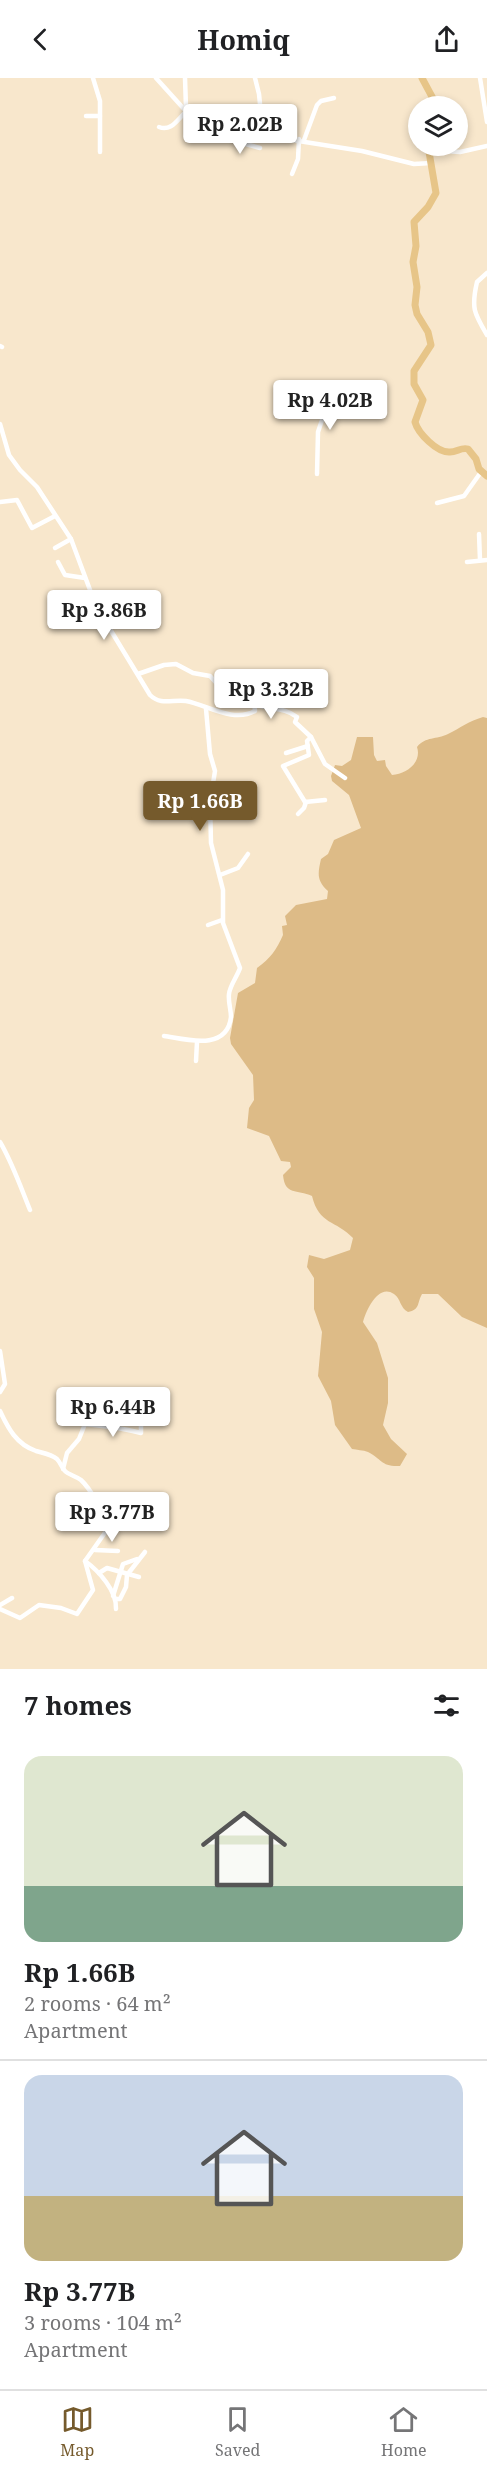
<!DOCTYPE html>
<meta charset="utf-8">
<style>
body{margin:0;font-family:"Noto Serif",serif;background:#f2f2f2;color:#202124;height:100vh;display:flex;flex-direction:column;font-size:22px;white-space:nowrap}
*{box-sizing:border-box;margin:0}
p{font-size:20px;color:#757577}
.icon{flex:none;width:33px;height:33px;fill:none;stroke:currentColor;stroke-width:2;stroke-linecap:round;stroke-linejoin:round}
.map{position:relative;height:1591px;overflow:hidden}
.details{display:flex;flex-direction:column;background:#fff;flex:1}
.details>*{flex:none}
.fabs{position:absolute;left:408px;top:18px;display:grid;gap:12px}
.fabs a{display:grid;place-items:center;width:60px;height:60px;border-radius:50%;background:#fff;box-shadow:0 3px 9px #0003;font-size:30px}
.price{position:absolute;translate:-50% -51px;padding:0 14px;border-radius:6px;background:#fff;color:#222;font-size:20px;line-height:39px;filter:drop-shadow(0 2px 3px #0008)}
.price::after{content:'';position:absolute;left:50%;top:36px;width:18px;height:14px;margin-left:-9px;background:inherit;clip-path:polygon(0 0,100% 0,50% 100%)}
.price.current{background:#755a2c;color:#fff}
ul{padding:0;list-style:none}
li{display:grid;align-content:center;gap:12px;height:318px;padding:0 24px}
li+li{border-top:2px solid #e0e0e0}
li span{display:grid;place-items:center;height:186px;border-radius:18px;color:#555}
li>.icon{margin-inline-start:auto}
span .icon{width:108px;height:108px;fill:#fffc;stroke-width:1}
li b{font-size:26px}
h2{display:flex;justify-content:space-between;align-items:center;height:72px;padding:0 24px;font-size:26px}
header{display:flex;justify-content:space-between;align-items:center;height:78px;padding:0 24px;background:#fff;font-size:27px;font-weight:700}
.tabs{display:flex;justify-content:space-around;align-items:center;height:84px;border-top:2px solid #e0e0e0;background:#fff;font-size:16px;color:#757577}
.tabs a{display:grid;justify-items:center;gap:3px}
.tabs .current{color:#755a2c}
.map>svg:first-child{display:block}
</style>
<header><svg class="icon" aria-label="back" viewBox="0 0 24 24"><path d="M15 5l-7 7 7 7"/></svg>Homiq<svg class="icon" aria-label="share" viewBox="0 0 24 24"><path d="M12 15V3M7 8l5-5 5 5M5 13v7h14v-7"/></svg></header>
<div class="map">
<svg width="487" height="1591" viewBox="0 0 487 1591">
<rect width="100%" height="100%" fill="#f8e7cc"/>
<path fill="#ddbb87" d="M483 639 487 640V1250L462 1239 438 1216H422C417 1225 420 1232 408 1234 400 1230 401 1221 394 1216 378 1205 366 1233 363 1244L377 1265 388 1300V1325L383 1347 391 1361 407 1376 400 1388C381 1389 382 1381 368 1374 363 1372 357 1372 352 1371L335 1347 331 1323 318 1298 322 1254 314 1231V1200L307 1189 309 1177 324 1181 350 1172 353 1160C336 1142 319 1147 312 1118 297 1111 285 1118 283 1097L291 1089 290 1084 281 1083 269 1058 247 1050 249 1030 254 1022 253 997 231 966 230 960 238 915 255 905 257 890C270 881 277 871 283 857L282 848 287 847 285 838 296 827 327 821 328 813C316 802 318 795 321 781L328 776 334 762 361 750 349 717 332 703 331 698 335 687 342 688 351 682 357 659H373L374 677 377 683 385 682 386 688 392 697C407 696 422 684 417 669 426 658 436 662 448 656 460 650 469 643 483 639Z"/>
<g fill="none" stroke-linecap="round" stroke-linejoin="round">
<g stroke="#fff" stroke-width="4.5">
<polyline points="93,0 100,23 100,74"/>
<polyline points="156,0 184,31"/>
<polyline points="185,0 186,30 192,38 202,45 235,53 362,73 414,86 431,85"/>
<polyline points="255,0 259,16 263,56"/>
<polyline points="480,0 487,44"/>
<polyline points="86,38 100,38"/>
<polyline points="205,46 210,35"/>
<path d="M159 49C172 54 178 40 187 33"/>
<polyline points="242,53 242,65 260,70"/>
<polyline points="281,59 282,47"/>
<polyline points="304,62 317,27 321,23 334,20"/>
<polyline points="428,72 460,74 487,68"/>
<polyline points="292,96 298,81 299,61"/>
<path d="M487 195 477 204C471 230 474 235 487 257"/>
<polyline points="0,268 2,269"/>
<path d="M0 346 9 377 20 392 37 409 71 461 96 528 150 617C161 628 173 621 186 623 207 627 233 645 255 633L254 623 246 616 220 609 210 598 193 595 176 586 164 587 138 596"/>
<polyline points="317,396 318,354 325,333 323,314"/>
<polyline points="0,424 17,422 32,450 55,438"/>
<polyline points="437,425 464,418 481,394"/>
<polyline points="479,456 480,482"/>
<polyline points="55,470 71,461"/>
<polyline points="58,484 65,497 85,500"/>
<polyline points="467,484 487,482"/>
<path d="M255 626C269 632 284 629 297 639L295 644 311 659 325 686 345 700"/>
<polyline points="311,659 307,663 309,677 283,688 305,724 325,722"/>
<polyline points="286,675 308,668"/>
<polyline points="298,736 304,730 306,724"/>
<polyline points="220,797 238,790 248,776"/>
<polyline points="208,847 222,842"/>
<path d="M164 958C185 961 227 974 231 939 231 931 228 924 229 916 230 907 237 899 240 890L223 845V812L211 765 210 724 215 693 210 676 206 631"/>
<polyline points="196,983 197,964"/>
<path d="M0 1064C12 1084 21 1110 30 1132"/>
<polyline points="0,1273 5,1306 0,1314"/>
<path d="M0 1333C8 1350 16 1366 36 1373 43 1375 51 1376 57 1381 60 1384 62 1390 65 1393 69 1397 76 1398 81 1402 91 1411 104 1436 109 1449L85 1483 93 1512 77 1536 61 1530 39 1527 20 1540 0 1531"/>
<path d="M63 1391 67 1375 79 1361 85 1346C105 1348 123 1350 141 1355V1347L148 1339"/>
<polyline points="96,1424 109,1420 111,1428"/>
<polyline points="95,1472 118,1473"/>
<path d="M85 1483C99 1493 117 1513 116 1531"/>
<polyline points="99,1495 107,1490 139,1499"/>
<polyline points="113,1518 123,1486 137,1481"/>
<polyline points="115,1521 120,1521 126,1509 127,1497 145,1474"/>
<polyline points="0,1527 12,1520"/>
</g>
<g stroke="#e7c588" stroke-width="7">
<polyline points="422,0 437,28"/>
<path d="M428 68 436 115 428 129 414 144 416 168 413 184 417 209 415 227 417 236 428 254 431 267 414 293V306L423 322 415 344C418 355 437 375 450 374 457 374 461 369 468 371L476 381 479 391 487 398"/>
</g>
</g>
</svg>
<div class="fabs">
<a><svg class="icon" aria-label="layers" viewBox="0 0 24 24"><path d="M12 4l9 5-9 5-9-5zM3 14l9 5 9-5"/></svg></a>
</div>
<b class="price" style="left:240px;top:77px">Rp 2.02B</b>
<b class="price" style="left:330px;top:353px">Rp 4.02B</b>
<b class="price" style="left:104px;top:563px">Rp 3.86B</b>
<b class="price" style="left:271px;top:642px">Rp 3.32B</b>
<b class="price current" style="left:200px;top:754px">Rp 1.66B</b>
<b class="price" style="left:113px;top:1360px">Rp 6.44B</b>
<b class="price" style="left:112px;top:1465px">Rp 3.77B</b>
</div>
<section class="details">
<h2>7 homes<svg class="icon" aria-label="filters" viewBox="0 0 24 24"><path d="M4 7h16M4 17h16"/><circle cx="9" cy="7" r="2"/><circle cx="15" cy="17" r="2"/></svg></h2>
<ul>
<li><span style="background:linear-gradient(#dfe7d0 70%,#7fa58c 0)"><svg class="icon" aria-label="home" viewBox="0 0 24 24"><path d="M3 11l9-7 9 7M6 9v11h12V9"/></svg></span><div><b>Rp 1.66B</b><p>2 rooms · 64 m²</p><p>Apartment</p></div></li>
<li><span style="background:linear-gradient(#c9d6e8 65%,#c2b280 0)"><svg class="icon" aria-label="home" viewBox="0 0 24 24"><path d="M3 11l9-7 9 7M6 9v11h12V9"/></svg></span><div><b>Rp 3.77B</b><p>3 rooms · 104 m²</p><p>Apartment</p></div></li>
</ul>
</section>
<nav class="tabs">
<a class="current"><svg class="icon" aria-label="map" viewBox="0 0 24 24"><path d="M3 6l6-2 6 2 6-2v14l-6 2-6-2-6 2zM9 4v14M15 6v14"/></svg>Map</a>
<a><svg class="icon" aria-label="saved" viewBox="0 0 24 24"><path d="M7 4h10v16l-5-4-5 4z"/></svg>Saved</a>
<a><svg class="icon" aria-label="home" viewBox="0 0 24 24"><path d="M3 11l9-7 9 7M6 9v11h12V9"/></svg>Home</a>
</nav>
